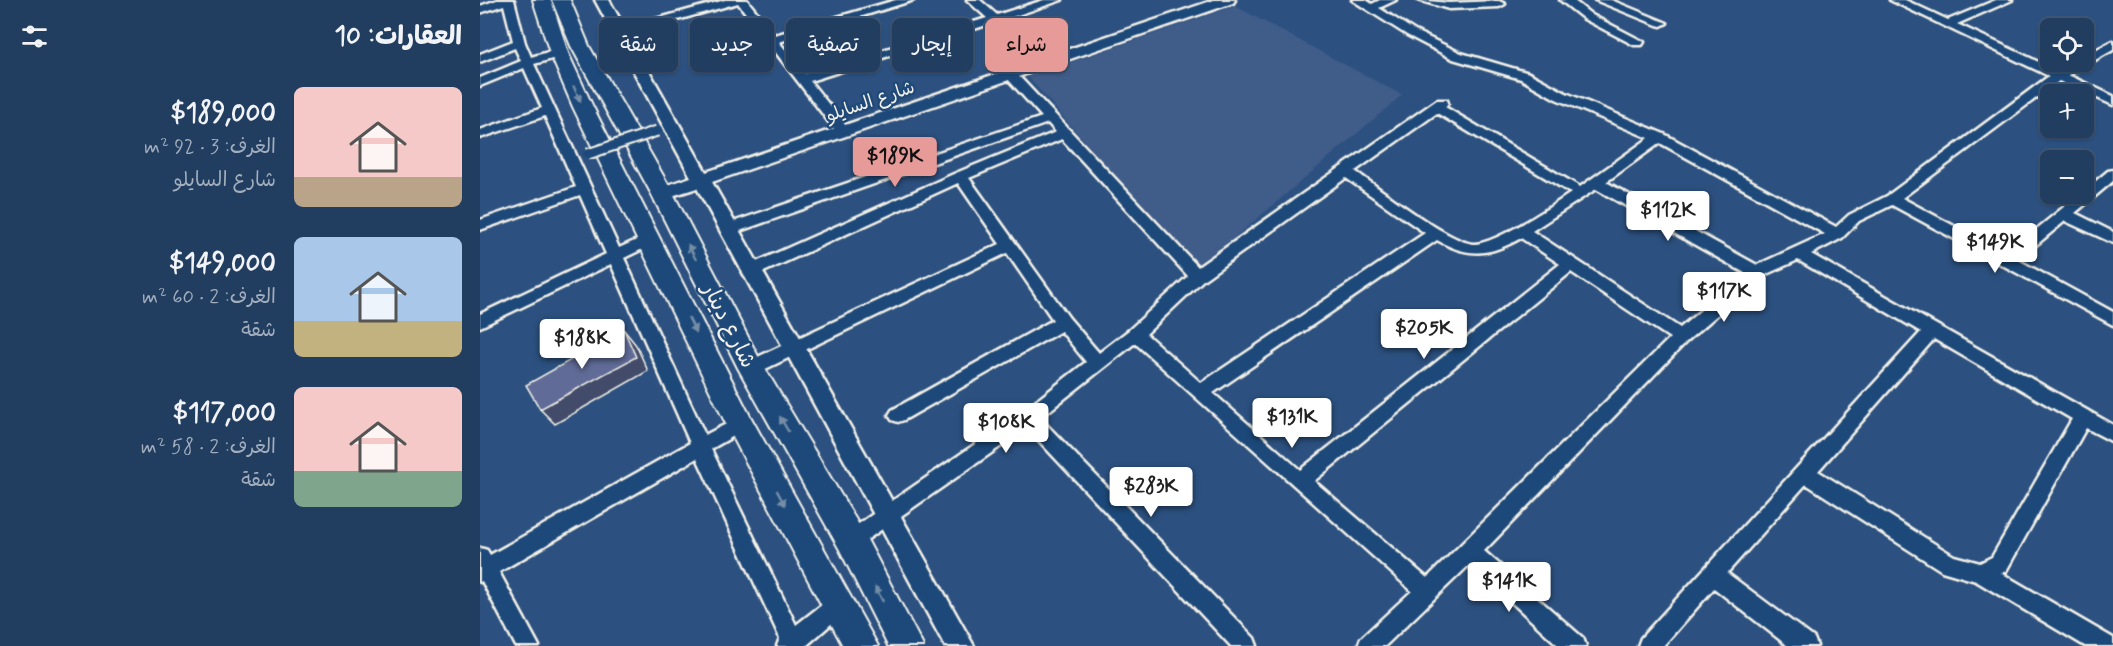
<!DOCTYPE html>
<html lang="ar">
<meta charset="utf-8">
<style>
body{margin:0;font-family:Mynerve,"Playpen Sans Arabic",sans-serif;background:#2d4869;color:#f1f3f6;direction:rtl;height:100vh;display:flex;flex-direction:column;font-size:22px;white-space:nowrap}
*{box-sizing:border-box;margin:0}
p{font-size:20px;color:#a2aebd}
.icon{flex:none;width:33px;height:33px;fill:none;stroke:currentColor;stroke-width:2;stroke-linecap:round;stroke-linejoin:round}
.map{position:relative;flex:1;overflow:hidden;direction:ltr}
.panel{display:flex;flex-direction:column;background:#213d60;width:480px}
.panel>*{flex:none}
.banner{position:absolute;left:18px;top:18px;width:570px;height:54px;direction:rtl;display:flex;gap:12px}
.controls{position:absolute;left:1560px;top:18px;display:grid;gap:12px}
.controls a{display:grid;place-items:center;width:54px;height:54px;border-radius:9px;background:#213d60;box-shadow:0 2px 4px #0004,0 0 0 2px #3e5675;font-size:30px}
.price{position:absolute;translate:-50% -51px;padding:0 14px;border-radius:6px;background:#fff;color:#222;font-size:20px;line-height:39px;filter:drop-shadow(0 2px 3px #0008)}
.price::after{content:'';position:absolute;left:50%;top:36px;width:18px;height:14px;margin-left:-9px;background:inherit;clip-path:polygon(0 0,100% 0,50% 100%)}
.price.selected{background:#e69b98;color:#111}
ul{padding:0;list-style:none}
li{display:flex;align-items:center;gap:18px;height:150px;padding:0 18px}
li span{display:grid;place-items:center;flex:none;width:168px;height:120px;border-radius:9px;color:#555}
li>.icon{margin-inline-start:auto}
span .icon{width:72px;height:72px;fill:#fffc;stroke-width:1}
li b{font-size:26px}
h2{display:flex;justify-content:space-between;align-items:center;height:72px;padding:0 18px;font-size:26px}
.pill{padding:0 21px;border-radius:9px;background:#213d60;box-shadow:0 2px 4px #0004,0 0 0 2px #3e5675;font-size:21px;line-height:54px}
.pill.selected{background:#e69b98;color:#111}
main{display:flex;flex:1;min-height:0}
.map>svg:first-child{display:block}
</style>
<main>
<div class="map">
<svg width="1633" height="646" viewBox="0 0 1633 646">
<rect width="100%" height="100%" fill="#2c5180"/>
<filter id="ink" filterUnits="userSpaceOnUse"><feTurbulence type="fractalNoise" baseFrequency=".0167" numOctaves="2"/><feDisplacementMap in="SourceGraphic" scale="12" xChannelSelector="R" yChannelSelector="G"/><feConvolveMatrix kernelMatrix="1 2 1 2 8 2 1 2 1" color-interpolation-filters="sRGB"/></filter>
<g filter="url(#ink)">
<polygon fill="#405c89" points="755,6 922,95 717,270 548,77"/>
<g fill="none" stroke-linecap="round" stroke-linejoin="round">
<g stroke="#f4f1e8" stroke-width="5">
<g id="minor">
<polygon points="17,0 34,0 45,43 51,57 79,49 85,53 83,56 54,64 139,248 170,234 178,239 175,243 144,258 225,435 260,417 266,419 269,424 266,429 231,449 316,625 352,597 359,594 366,597 370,604 366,611 326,646 297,646 300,638 217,458 19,572 59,646 36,646 2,581 0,582 0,548 7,550 10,555 210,443 131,264 0,327 0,314 126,254 100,195 0,230 0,220 96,187 65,116 0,138 0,130 62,108 44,68 0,86 0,78 41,61 35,48 0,62 0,54 33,41 24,5 0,13 0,6"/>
<polygon points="245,0 267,0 295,35 416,0 434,0 299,42 325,74 507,18 487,0 500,0 517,15 564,0 582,0 523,20 569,59 569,65 561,65 513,23 330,81 370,131 363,135 358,134 258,3 140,36 134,32 136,30"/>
<path d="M872 0H886L892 4 900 0H916L899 8 935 31 981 53 1049 73 1086 93 1184 134 1356 227 1369 215 1407 196 1569 76 1410 0H1425L1468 20 1516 0H1532L1477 24 1578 71 1594 62H1604V56L1633 41V50L1588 75 1633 96V105L1579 81 1422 198 1526 254 1600 194H1604V191L1628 171 1633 170V181L1595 213 1633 232V243L1585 221 1538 260 1633 312V325L1412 205 1379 221 1362 238 1331 254 1633 425V442L1606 428 1526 571 1521 573 1633 638V646H1605L1496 581 1462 571 1326 484 1247 573 1334 638 1337 646H1308L1234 588 1183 646H1158L1161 638 1441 332 1318 260 1282 276 1207 341 1004 551 1103 638 1106 646H1079L990 564 905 646H878L881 638 932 591 655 343 560 418 774 638 777 646H751L547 428 378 546 371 549 364 546 361 540 364 534 542 412 606 362 581 331 424 420 418 422 412 420 409 415 412 410 573 320 527 253 277 373 271 375 265 373 262 368 265 363 520 244 478 183 277 275H265L263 271 265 267 476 173 576 132 568 123 254 233 249 234 242 229 244 225 562 117 526 77 524 74 526 71H534L718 267 957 100H967L968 103 965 107 1100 187 1169 138 1076 99 1041 79 973 59 927 35ZM957 113 1091 193C1072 206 1014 245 993 244 967 241 899 188 875 171ZM582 139 708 276 649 330 619 353 589 318 489 178ZM1180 143 1345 234 1277 265 1126 182ZM866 178 945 233 721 383 666 334 723 280ZM1116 189 1265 273 1200 328 1052 231ZM1041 238 1080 264 820 470 733 393 957 240C989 258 1009 256 1041 238ZM1091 272 1190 338 947 578 834 481ZM1454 339 1592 419 1512 557 1500 563 1474 556 1338 471Z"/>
<polygon points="938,0 969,3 1019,1 1025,4 1019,7 969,9"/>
<polygon points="1080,0 1093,0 1112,15 1164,42 1162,45 1154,45 1104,19"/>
<polygon points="1115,0 1131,0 1187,23 1181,26 1177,25"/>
</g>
</g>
<g stroke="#f4f1e8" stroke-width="5">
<polygon id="tertiary" points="115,0 129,0 226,172 734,0 755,0 753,3 232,182 494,646 465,646 217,188 182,199 176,197 173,193 176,189 211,177"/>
</g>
<g stroke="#f4f1e8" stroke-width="4">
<g id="primary">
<polygon points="53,0 71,0 88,53 113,107 270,416 398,646 363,646 246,424 93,107 70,53"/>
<polygon points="72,0 90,0 109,46 193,193 281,362 382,530 443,646 408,646 360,550 258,368 171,193 91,46"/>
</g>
</g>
<use href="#minor" fill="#1f4a7a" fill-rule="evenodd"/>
<use href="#tertiary" fill="#1f4a7a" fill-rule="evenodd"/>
<use href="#primary" fill="#1f4a7a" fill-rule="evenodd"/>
<g stroke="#f4f1e8" stroke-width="13" stroke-linecap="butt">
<polyline id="pedestrian-bridge" points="108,154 177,131"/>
</g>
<use href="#pedestrian-bridge" stroke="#1f4a7a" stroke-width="9"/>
</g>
<polygon fill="#434c6a" stroke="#f4f1e8" stroke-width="1.5" points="144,330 156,345 168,371 75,424 60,409"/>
<polygon fill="#606c97" stroke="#f4f1e8" stroke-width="1.5" points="144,330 156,357 60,409 46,385"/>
<defs><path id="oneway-solid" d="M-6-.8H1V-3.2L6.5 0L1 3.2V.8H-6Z" transform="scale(1.5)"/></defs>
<g fill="#748da6">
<use href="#oneway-solid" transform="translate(97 94) rotate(66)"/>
<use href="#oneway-solid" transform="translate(212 252) rotate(-117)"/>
<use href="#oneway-solid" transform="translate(212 325) rotate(64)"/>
<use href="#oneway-solid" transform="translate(304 424) rotate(-120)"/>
<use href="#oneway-solid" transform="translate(301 498) rotate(61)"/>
<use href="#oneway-solid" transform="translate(399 594) rotate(-117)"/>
</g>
</g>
<g text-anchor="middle" stroke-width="5" stroke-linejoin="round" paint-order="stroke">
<g font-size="18" fill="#f4f1e8" stroke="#1f4a7a">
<text transform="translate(390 101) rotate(-19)" y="6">شارع السايلو</text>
</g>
<g font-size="22" fill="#f4f1e8" stroke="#1f4a7a">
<text transform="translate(250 325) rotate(63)" y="8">شارع دينار</text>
</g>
</g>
</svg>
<div class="controls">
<a><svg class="icon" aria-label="locate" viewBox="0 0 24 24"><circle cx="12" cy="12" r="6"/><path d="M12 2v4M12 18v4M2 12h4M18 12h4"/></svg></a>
<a>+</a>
<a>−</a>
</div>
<b class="price selected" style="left:415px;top:188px">$189K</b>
<b class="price" style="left:1188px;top:242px">$112K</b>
<b class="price" style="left:1515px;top:274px">$149K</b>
<b class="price" style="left:1244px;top:323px">$117K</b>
<b class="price" style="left:944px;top:360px">$205K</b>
<b class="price" style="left:102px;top:370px">$188K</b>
<b class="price" style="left:812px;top:449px">$131K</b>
<b class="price" style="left:526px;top:454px">$108K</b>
<b class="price" style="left:671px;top:518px">$283K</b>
<b class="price" style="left:1029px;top:613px">$141K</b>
<div class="banner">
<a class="pill selected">شراء</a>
<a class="pill">إيجار</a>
<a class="pill">تصفية</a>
<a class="pill">جديد</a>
<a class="pill">شقة</a>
</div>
</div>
<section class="panel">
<h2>العقارات: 10<svg class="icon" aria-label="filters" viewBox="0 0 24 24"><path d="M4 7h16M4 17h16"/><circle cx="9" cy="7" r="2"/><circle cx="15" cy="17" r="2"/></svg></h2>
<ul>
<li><span style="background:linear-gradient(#f6c9c9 75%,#b9a48a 0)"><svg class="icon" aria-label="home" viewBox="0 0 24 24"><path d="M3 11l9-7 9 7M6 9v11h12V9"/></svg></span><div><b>$189,000</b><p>الغرف: 3 · 92 m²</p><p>شارع السايلو</p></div></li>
<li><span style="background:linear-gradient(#a9c7e8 70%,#c2b280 0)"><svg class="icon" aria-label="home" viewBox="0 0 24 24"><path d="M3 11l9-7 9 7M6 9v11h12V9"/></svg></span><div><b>$149,000</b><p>الغرف: 2 · 60 m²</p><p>شقة</p></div></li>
<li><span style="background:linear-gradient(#f6c9c9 70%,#7fa58c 0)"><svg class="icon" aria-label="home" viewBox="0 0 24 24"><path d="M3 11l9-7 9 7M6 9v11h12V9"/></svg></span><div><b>$117,000</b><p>الغرف: 2 · 58 m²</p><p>شقة</p></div></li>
</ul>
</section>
</main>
